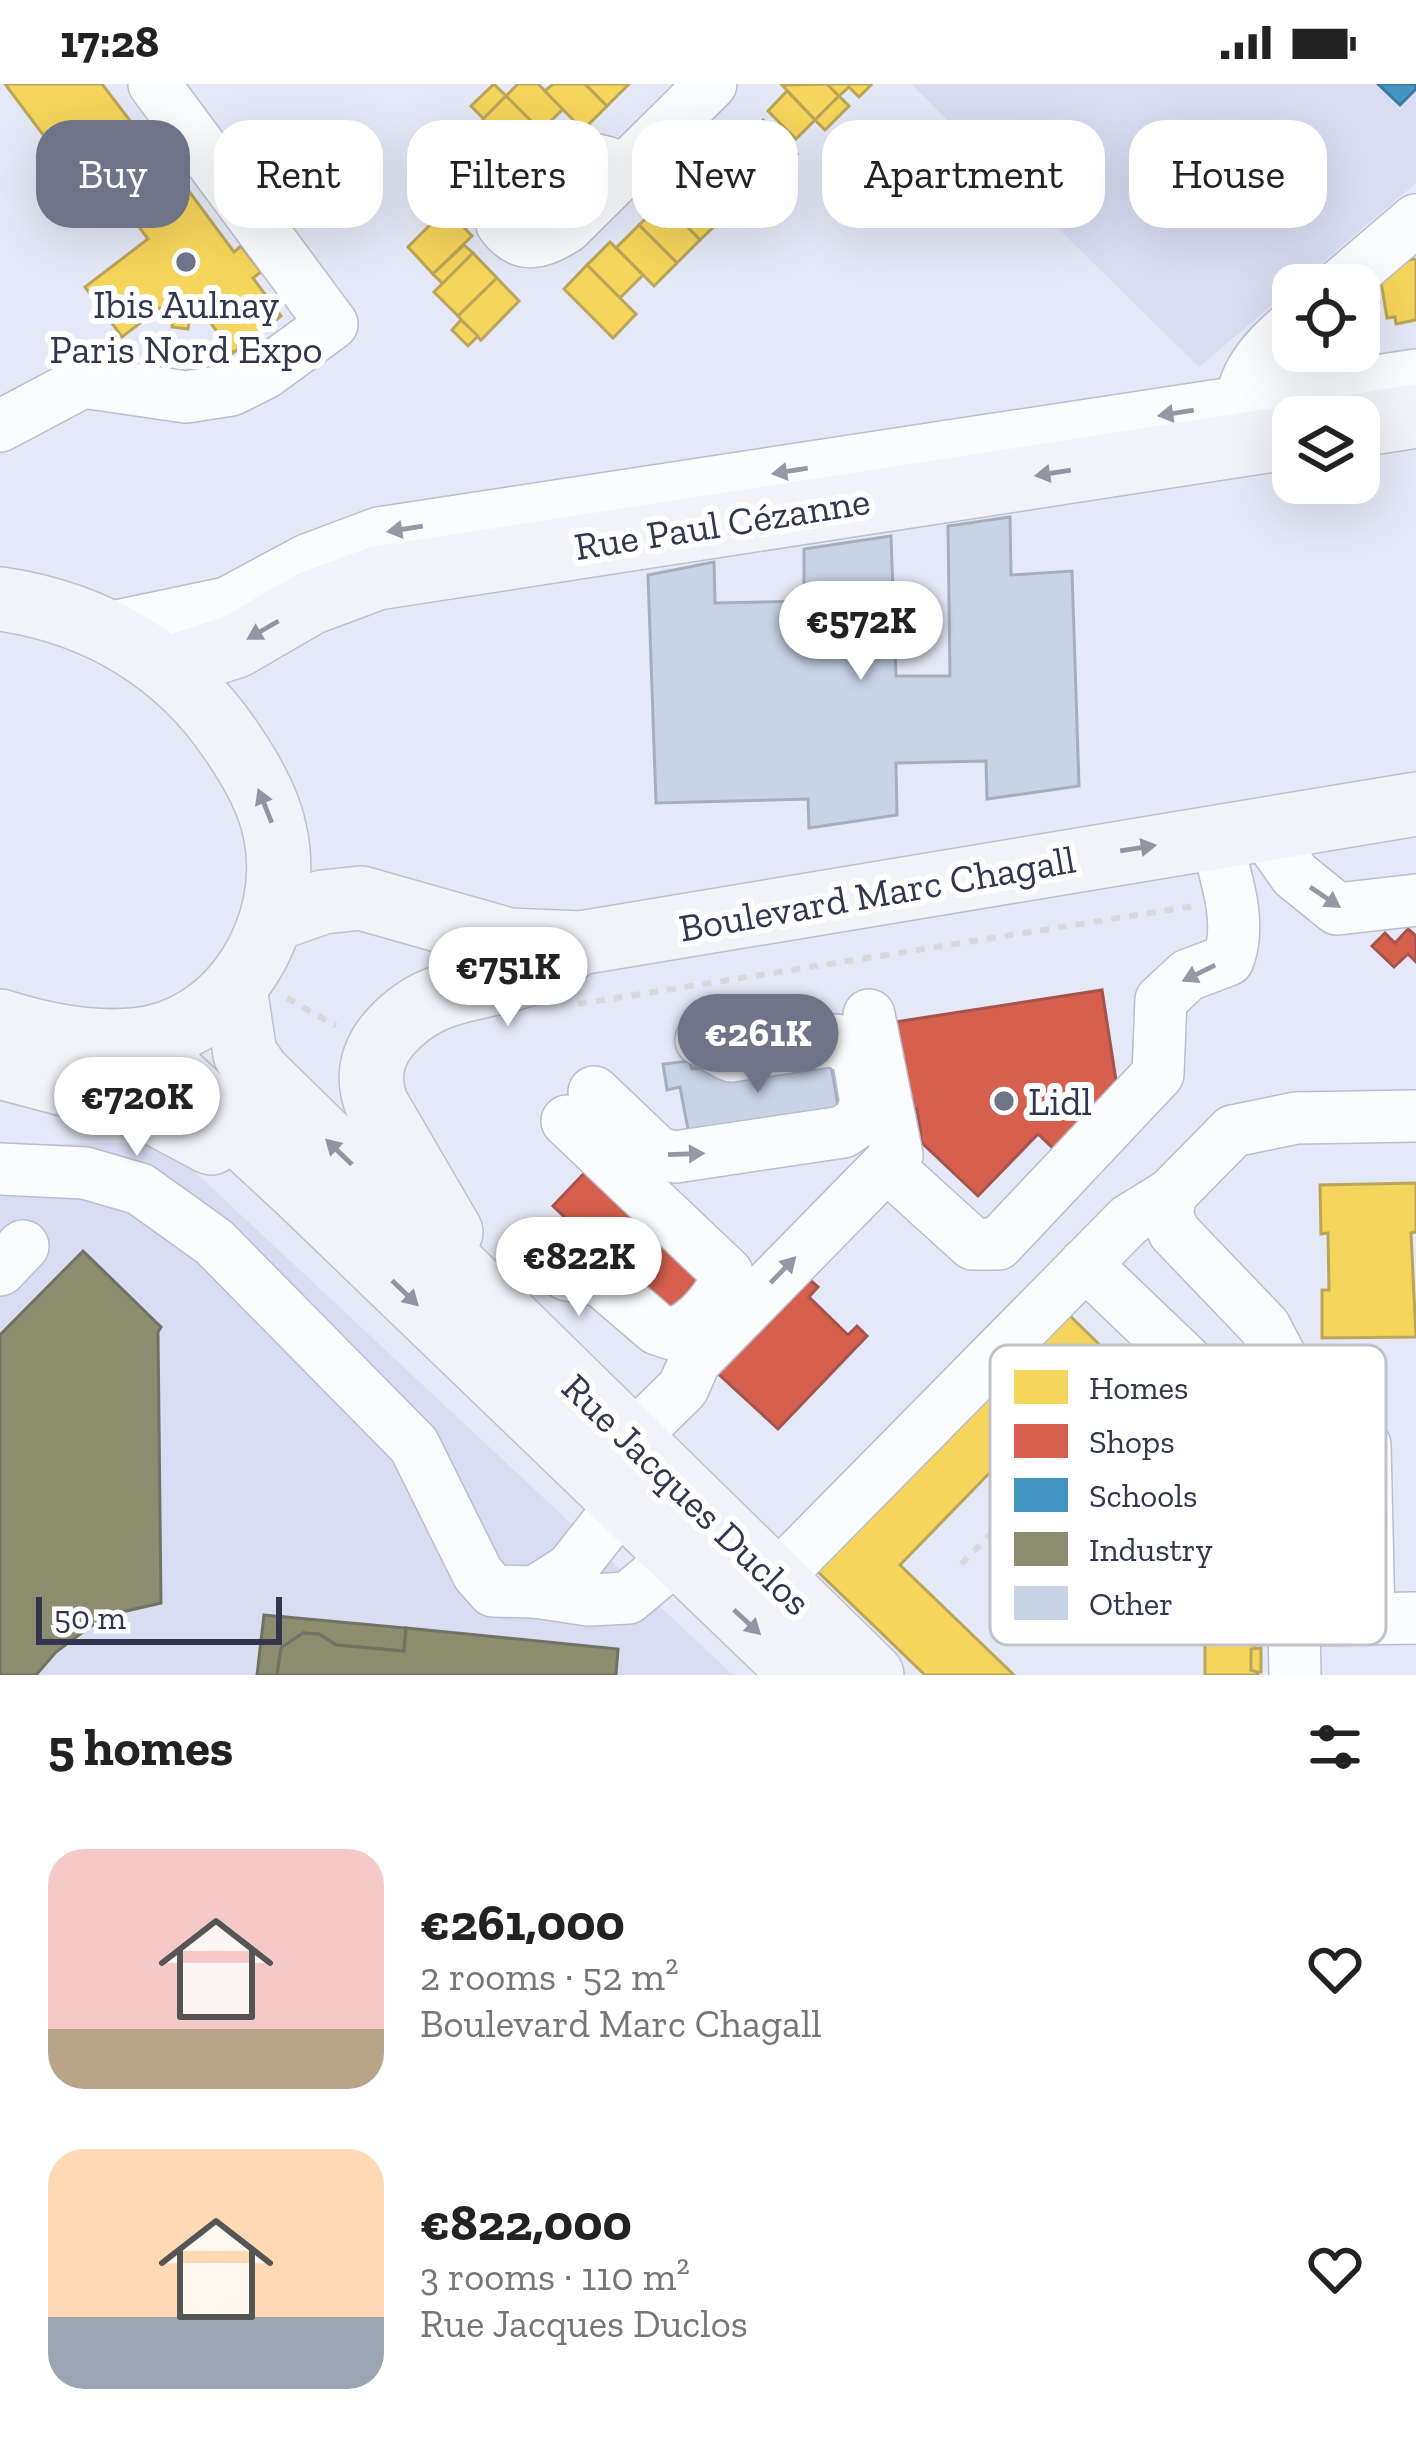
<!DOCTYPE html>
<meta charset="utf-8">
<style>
body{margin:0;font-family:"Zilla Slab",serif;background:#f6f6f6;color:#222;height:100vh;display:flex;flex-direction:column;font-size:45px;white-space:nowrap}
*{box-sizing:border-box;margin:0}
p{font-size:39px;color:#767676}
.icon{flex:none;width:66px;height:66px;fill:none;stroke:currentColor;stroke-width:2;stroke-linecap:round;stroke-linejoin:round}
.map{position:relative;height:1591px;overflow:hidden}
.sheet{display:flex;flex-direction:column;background:#fff;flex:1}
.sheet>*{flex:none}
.hud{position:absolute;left:36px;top:36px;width:1344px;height:108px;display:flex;gap:24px}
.buttons{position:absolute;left:1272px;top:180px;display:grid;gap:24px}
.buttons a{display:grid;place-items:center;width:108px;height:108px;border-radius:24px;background:#fff;box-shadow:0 12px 48px #0002;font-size:60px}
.scale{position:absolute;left:36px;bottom:30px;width:246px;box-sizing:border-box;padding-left:12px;border:6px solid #31354d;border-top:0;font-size:33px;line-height:42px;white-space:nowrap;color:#31354d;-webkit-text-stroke:9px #fff;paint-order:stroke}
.price{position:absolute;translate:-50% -102px;padding:0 27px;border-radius:42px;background:#fff;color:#222;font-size:39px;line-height:78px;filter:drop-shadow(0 3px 6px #0008)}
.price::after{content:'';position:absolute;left:50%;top:72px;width:36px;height:27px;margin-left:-18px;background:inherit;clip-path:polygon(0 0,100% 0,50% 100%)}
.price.current{background:#707488;color:#fff}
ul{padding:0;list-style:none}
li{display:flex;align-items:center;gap:36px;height:300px;padding:0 48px}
li span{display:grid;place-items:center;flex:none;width:336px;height:240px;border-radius:36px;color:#555}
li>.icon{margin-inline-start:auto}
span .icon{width:144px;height:144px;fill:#fffc;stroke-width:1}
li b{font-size:51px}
h2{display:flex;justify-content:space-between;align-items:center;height:144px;padding:0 48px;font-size:51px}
.tag{padding:0 42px;border-radius:36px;background:#fff;box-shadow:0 12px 48px #0002;font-size:42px;line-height:108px}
.tag.current{background:#707488;color:#fff}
.status{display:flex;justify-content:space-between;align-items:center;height:84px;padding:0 60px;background:#fff;direction:ltr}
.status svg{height:33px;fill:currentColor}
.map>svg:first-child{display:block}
</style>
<div class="status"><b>17:28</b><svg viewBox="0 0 49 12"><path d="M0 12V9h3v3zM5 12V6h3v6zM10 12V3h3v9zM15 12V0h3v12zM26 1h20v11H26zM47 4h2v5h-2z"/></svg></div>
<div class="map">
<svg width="1416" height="1591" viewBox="0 0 1416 1591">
<rect width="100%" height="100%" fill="#e5e8f6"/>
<g fill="#d8ddf2">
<polygon points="911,0 1416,0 1416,99 1199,283"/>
<polygon points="163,1058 733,1591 0,1591 0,1061"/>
</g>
<g fill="#f6d55c" stroke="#bba558" stroke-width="3">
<polygon points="5,0 102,0 144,55 149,52 159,66 92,116"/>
<polygon points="494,0 506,12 484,35 471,22"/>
<polygon points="518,0 538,0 563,25 541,47 506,12"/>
<polygon points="553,0 585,0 607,22 583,46 545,7"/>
<polygon points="585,0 629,0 607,22"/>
<polygon points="827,0 839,12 815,36 782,1"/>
<polygon points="827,0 870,0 871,1 859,13 849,3 839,12"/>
<polygon points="787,7 815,36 796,55 768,27"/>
<polygon points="506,12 541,47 518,70 483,35"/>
<polygon points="839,12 849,22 825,46 815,36"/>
<polygon points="763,36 797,70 775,92 741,58"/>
<polygon points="741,58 775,92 752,115 718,80"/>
<polygon points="710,72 747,110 724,133 686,95"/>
<polygon points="150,73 159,85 168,79 234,168 241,162 261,188 253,194 281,232 233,269 204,230 190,230 188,245 172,243 174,228 160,224 122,253 85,203 148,155 110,103"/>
<polygon points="686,95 724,133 700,156 663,118"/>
<polygon points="663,118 700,156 677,179 639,141"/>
<polygon points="446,125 472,152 433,190 408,163"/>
<polygon points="639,141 677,179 654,202 616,164"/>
<polygon points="610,158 643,191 620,214 587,181"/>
<polygon points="464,161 473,169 443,200 433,190"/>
<polygon points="473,169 497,194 458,232 434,208"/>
<polygon points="1416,175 1416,236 1396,240 1395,233 1387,234 1379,186 1387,179"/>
<polygon points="587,181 636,230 613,254 564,205"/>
<polygon points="497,194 519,217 481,256 458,232"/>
<polygon points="461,236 478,252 468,262 452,246"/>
<polygon points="1416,1099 1416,1148 1411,1149 1416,1253 1322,1254 1322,1206 1329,1206 1328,1149 1321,1150 1320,1101"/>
<polygon points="1064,1226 1107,1268 900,1481 1014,1591 925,1591 814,1484"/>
<polygon points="1257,1547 1251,1586 1257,1587 1258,1591 1205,1591 1205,1548"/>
<polygon points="1261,1564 1261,1588 1257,1588 1251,1586 1251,1565"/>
</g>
<g fill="#d6604d" stroke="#a4534d" stroke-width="3">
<polygon points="1408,845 1416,852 1416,878 1408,870 1394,883 1372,862 1385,849 1395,859"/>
<polygon points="1102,906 1118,1009 1059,1070 1038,1050 978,1112 922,1059 917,1025 899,1028 895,938"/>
<polygon points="594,1079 716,1199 666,1231 553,1122"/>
<polygon points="803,1190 818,1203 809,1213 848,1251 857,1242 867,1252 778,1345 713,1285"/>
</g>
<polygon fill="#4393c3" stroke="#3e77a0" stroke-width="3" points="1378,0 1416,0 1416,5 1400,21"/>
<g fill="#8c8c6e" stroke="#717264" stroke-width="3">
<polygon points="83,1167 161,1243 158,1248 161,1519 122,1528 91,1542 56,1568 36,1591 0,1591 0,1251"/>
<polygon points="264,1531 406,1544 404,1567 336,1561 319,1550 303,1549 281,1564 277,1591 257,1591"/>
<polygon points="406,1544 618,1565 616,1591 277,1591 281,1564 303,1549 319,1550 336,1561 404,1567"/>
</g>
<g fill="#c8d3e6" stroke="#a6aebd" stroke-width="3">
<polygon points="1010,433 1011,491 1072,487 1079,702 987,715 986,677 896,679 897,731 809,744 808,715 656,719 648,491 714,478 715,519 804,517 804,465 891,452 896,592 950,592 948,442"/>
<polygon points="827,965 853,982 832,986 841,1041 691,1061 680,1003 667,1006 663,980 689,977 692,985"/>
</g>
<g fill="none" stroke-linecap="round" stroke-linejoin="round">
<g stroke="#babdce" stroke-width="54">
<g id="minor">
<path d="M625 86C574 59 507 76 502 140 522 167 543 159 567 143L711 0"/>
<polyline points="1340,201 1416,136"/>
<polyline points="0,342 83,298 186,313 231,306 265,289 332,240 154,0"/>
<path d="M1236 347C1241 294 1253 276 1293 241"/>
<polyline points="103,545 227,519 307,476 379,449 1416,291"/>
<polyline points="1262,744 1295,791 1337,825 1416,816"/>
<polyline points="594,1008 658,1069 675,1073 843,1048 859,1037 866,1019 858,971 836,956 731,972 701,956"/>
<path d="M887 1082 973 1160H998L1158 990 1161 916 1188 891 1228 876C1243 839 1225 790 1215 752"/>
<polyline points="0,1085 85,1089 140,1105 214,1158 414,1361 478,1490 493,1507 535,1508 571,1485 622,1420"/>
<polyline points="1085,1180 1200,1290 1201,1353"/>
<polyline points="0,1186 23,1162"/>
<path d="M567 1191 601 1197 657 1245 672 1250C694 1244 724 1212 727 1189L567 1037"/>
<polyline points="630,1356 683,1304 695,1277 897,1071 869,931"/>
<polyline points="1365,1361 1369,1535"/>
<polyline points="774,1496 1129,1136 1171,1110"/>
<polyline points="535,1508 589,1516 628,1514 677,1473"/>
<polyline points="1294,1536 1416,1534"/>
<polyline points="1295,1591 1294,1536 1263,1475 1272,1337 1286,1283 1265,1243 1174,1148 1167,1131 1171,1110 1233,1047 1296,1034 1416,1032"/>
</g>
</g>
<g stroke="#bdc0cf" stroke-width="66">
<g id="major">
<polyline points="1359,341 1416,332"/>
<path d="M0 515C97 529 178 577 232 658 250 684 269 717 275 748 295 839 233 948 134 956 88 960 44 951 0 937"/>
<polyline points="169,584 236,562 310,519 377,494 1293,353"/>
<polyline points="272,836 323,818 361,814 509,856 580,859 1416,720"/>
<polyline points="235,904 245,970 258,989 872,1591"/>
<polyline points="137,956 297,1104 803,1591"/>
<polyline points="0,983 136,1019 211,1059"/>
<path d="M451 1148 377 1021C367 997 370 973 387 952 434 895 488 911 546 882 554 878 562 871 569 866"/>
</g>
</g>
<g stroke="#d7d8dc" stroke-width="6" stroke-dasharray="9 9" stroke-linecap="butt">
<polyline points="287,914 336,942"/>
<polyline points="578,920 1194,822"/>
<polyline points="1070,1374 1164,1372"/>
<polyline points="961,1480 1148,1292"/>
</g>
<use href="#minor" stroke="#fbfcfe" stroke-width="51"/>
<use href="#major" stroke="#f2f3f9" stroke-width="63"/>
</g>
<defs><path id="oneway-solid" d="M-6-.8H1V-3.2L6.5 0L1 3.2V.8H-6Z" transform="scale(3)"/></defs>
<g fill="#9698a6">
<use href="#oneway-solid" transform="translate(1176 329) rotate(171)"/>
<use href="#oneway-solid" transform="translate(790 387) rotate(171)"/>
<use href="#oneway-solid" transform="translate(405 445) rotate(171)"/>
<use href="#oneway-solid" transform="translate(1325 813) rotate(34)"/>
<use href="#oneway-solid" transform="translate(1199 889) rotate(154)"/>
<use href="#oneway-solid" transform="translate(686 1070) rotate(-2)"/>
<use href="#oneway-solid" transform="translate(783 1186) rotate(-46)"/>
</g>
<g fill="#9294a3">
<use href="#oneway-solid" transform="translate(1053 389) rotate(171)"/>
<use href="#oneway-solid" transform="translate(263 546) rotate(150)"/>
<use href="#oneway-solid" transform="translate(265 722) rotate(-112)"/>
<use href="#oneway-solid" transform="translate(1138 764) rotate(-9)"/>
<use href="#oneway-solid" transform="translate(339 1068) rotate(-136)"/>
<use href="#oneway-solid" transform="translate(405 1209) rotate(44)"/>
<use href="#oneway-solid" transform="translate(747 1538) rotate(43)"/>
</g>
<g fill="#707488" stroke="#fff" stroke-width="4.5">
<circle cx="186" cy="178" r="12"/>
<circle cx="1004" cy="1017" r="12"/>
</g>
<g text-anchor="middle" stroke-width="12" stroke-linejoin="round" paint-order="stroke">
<g font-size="39" fill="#31354d" stroke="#fff">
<text x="186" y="234">Ibis Aulnay<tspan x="186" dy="45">Paris Nord Expo</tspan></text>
<text x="1028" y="1031" text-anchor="start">Lidl</text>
</g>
<g font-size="39" fill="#31354d" stroke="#fff">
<text transform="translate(722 439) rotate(-9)" y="14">Rue Paul Cézanne</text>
<text transform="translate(877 809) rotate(-10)" y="14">Boulevard Marc Chagall</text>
<text transform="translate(687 1410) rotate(44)" y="14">Rue Jacques Duclos</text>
</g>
</g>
<rect x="990" y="1261" width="396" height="300" rx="18" fill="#fff" stroke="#c1c2ca" stroke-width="3"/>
<rect x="1014" y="1286" width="54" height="34" fill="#f6d55c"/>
<rect x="1014" y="1340" width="54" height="34" fill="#d6604d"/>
<rect x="1014" y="1394" width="54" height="34" fill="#4393c3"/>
<rect x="1014" y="1448" width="54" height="34" fill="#8c8c6e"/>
<rect x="1014" y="1502" width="54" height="34" fill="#c8d3e6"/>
<g font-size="33" fill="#31354d">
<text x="1089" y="1315">Homes</text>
<text x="1089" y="1369">Shops</text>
<text x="1089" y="1423">Schools</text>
<text x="1089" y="1477">Industry</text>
<text x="1089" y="1531">Other</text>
</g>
</svg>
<div class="buttons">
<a><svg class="icon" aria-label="locate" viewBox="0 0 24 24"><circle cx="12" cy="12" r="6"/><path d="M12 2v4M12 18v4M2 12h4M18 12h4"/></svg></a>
<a><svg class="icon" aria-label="layers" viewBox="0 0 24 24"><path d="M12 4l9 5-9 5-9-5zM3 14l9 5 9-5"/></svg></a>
</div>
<div class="scale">50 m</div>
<b class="price" style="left:861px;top:599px">€572K</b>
<b class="price" style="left:508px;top:945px">€751K</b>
<b class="price current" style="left:758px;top:1012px">€261K</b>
<b class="price" style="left:137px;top:1075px">€720K</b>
<b class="price" style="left:579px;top:1235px">€822K</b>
<div class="hud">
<a class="tag current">Buy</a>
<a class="tag">Rent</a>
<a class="tag">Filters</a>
<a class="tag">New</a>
<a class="tag">Apartment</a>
<a class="tag">House</a>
</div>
</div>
<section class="sheet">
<h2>5 homes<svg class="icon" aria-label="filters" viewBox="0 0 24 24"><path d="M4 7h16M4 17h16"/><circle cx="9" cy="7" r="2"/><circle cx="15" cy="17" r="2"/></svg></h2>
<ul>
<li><span style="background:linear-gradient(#f6c9c9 75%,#b9a48a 0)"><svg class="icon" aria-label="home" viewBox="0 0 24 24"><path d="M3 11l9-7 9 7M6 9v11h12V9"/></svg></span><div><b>€261,000</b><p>2 rooms · 52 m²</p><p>Boulevard Marc Chagall</p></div><svg class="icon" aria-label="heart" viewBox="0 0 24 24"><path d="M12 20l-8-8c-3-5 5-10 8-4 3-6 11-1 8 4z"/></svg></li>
<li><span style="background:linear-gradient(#ffd9b3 70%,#9aa5b1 0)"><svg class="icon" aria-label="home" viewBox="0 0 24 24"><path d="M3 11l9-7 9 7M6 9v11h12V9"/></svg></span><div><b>€822,000</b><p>3 rooms · 110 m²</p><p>Rue Jacques Duclos</p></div><svg class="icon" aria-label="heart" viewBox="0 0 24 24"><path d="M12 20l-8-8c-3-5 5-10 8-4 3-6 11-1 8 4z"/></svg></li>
</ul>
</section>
